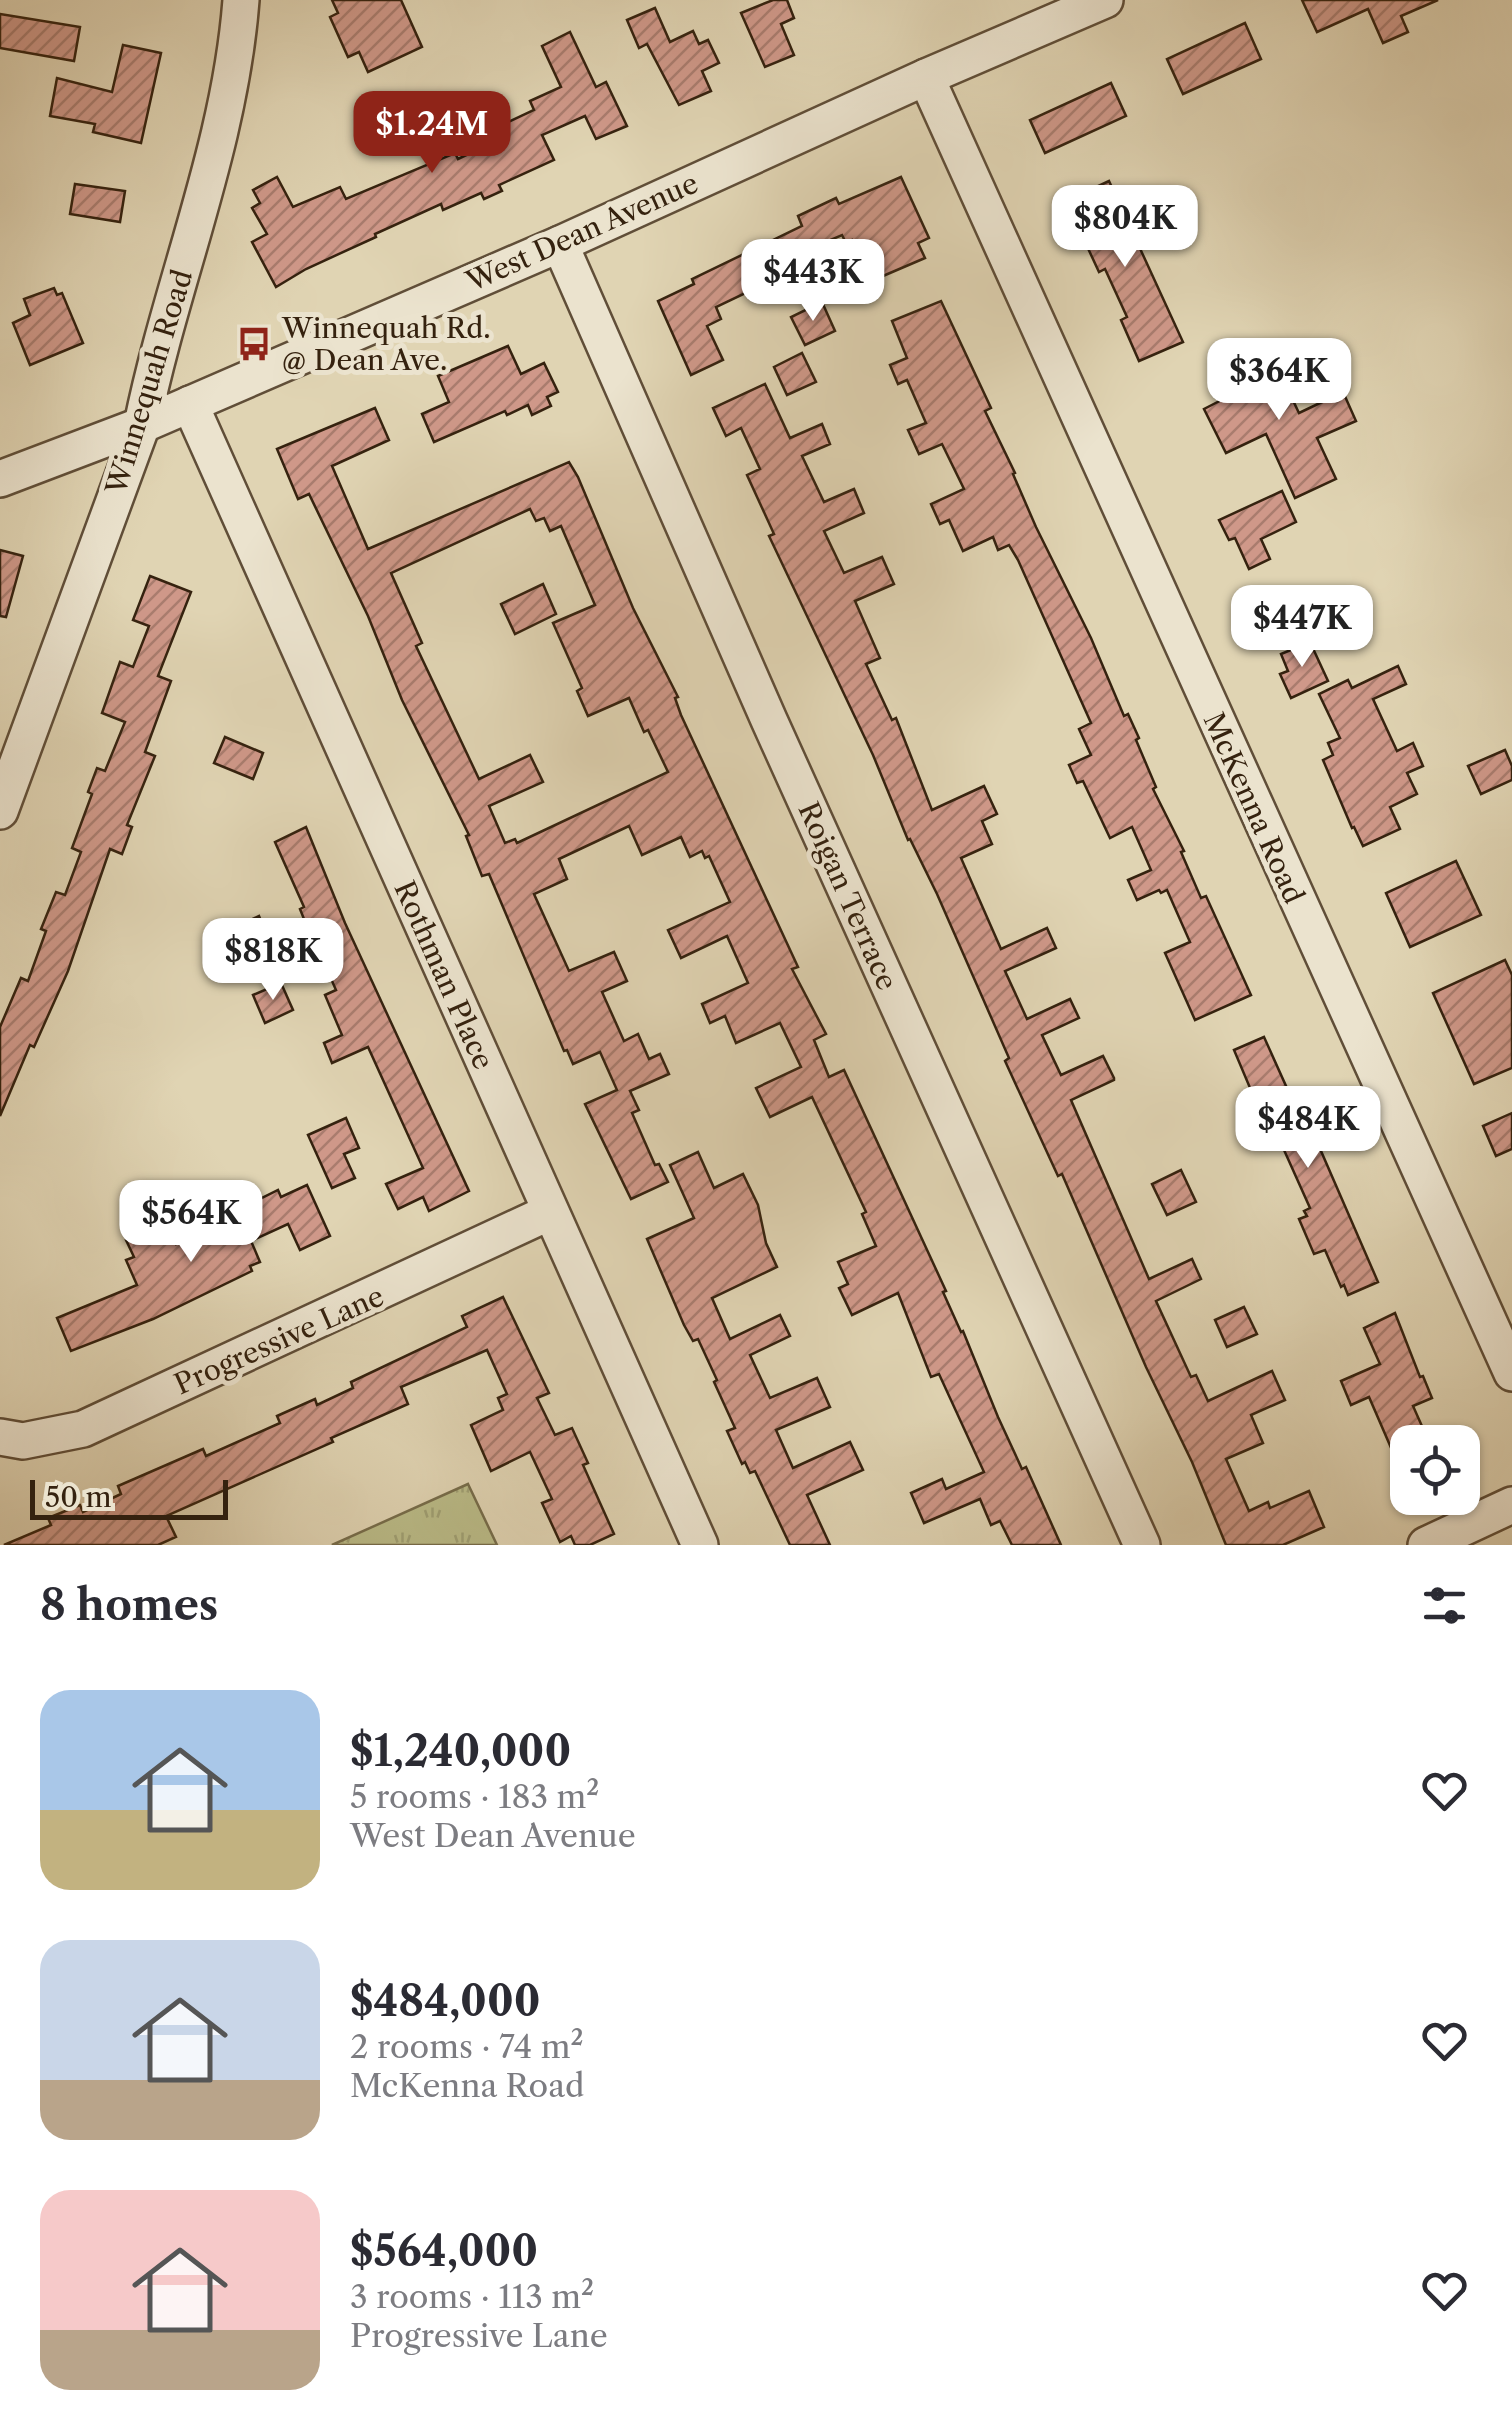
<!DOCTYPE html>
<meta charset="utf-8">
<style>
body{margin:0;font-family:"Libre Caslon Text",serif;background:#f7f7f7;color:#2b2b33;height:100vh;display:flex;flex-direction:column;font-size:38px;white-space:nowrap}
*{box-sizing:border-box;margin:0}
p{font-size:32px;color:#7c7c81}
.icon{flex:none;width:55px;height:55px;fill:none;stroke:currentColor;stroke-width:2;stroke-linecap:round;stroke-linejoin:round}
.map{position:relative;height:1545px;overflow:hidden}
.side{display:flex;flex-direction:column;background:#fff;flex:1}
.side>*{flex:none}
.buttons{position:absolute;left:1390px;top:1425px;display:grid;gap:20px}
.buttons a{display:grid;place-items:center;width:90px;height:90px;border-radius:20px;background:#fff;box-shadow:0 2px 8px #0004;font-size:50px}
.scale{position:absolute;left:30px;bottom:25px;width:198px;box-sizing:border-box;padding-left:10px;border:5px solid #35220f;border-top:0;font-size:28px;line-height:35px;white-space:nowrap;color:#35220f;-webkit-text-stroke:8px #ebe3ce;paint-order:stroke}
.price{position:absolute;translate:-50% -85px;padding:0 22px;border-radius:20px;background:#fff;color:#222;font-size:32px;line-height:65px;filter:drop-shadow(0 2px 5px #0008)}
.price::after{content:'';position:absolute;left:50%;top:60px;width:30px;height:22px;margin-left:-15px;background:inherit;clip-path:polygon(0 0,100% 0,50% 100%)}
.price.active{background:#8f2418;color:#fff}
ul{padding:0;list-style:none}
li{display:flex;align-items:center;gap:30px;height:250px;padding:0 40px}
li span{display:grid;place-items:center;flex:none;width:280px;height:200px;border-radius:30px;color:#555}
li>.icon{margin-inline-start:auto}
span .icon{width:120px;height:120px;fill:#fffc;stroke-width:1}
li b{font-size:42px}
h2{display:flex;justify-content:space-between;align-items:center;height:120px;padding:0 40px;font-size:42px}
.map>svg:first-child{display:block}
</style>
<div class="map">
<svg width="1512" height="1545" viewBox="0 0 1512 1545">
<defs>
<pattern id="park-tufts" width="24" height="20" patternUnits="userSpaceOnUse" patternTransform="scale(2.5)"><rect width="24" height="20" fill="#babb88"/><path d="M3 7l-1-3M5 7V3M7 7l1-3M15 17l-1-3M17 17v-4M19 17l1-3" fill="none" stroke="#a0a074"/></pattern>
<pattern id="building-hatch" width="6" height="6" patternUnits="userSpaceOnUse" patternTransform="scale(2.5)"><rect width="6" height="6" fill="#cf9889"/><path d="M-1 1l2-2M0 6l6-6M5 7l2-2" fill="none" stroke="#a97c6e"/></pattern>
</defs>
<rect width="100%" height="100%" fill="#e0d4b3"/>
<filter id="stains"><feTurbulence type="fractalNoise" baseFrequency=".002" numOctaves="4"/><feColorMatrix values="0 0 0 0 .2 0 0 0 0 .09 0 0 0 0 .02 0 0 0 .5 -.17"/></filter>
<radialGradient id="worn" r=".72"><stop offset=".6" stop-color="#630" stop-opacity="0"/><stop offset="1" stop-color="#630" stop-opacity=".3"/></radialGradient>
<polygon fill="url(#park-tufts)" stroke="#786e4c" stroke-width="2.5" points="468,1484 497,1545 332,1545"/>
<g fill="url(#building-hatch)" stroke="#35220f" stroke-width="2.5" fill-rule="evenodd">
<polygon points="332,0 401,0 422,47 368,72 359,52 348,57 330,17 338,13"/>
<polygon points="773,0 787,0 794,18 781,24 794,55 765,67 741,13"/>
<polygon points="1302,0 1438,0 1401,16 1408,32 1383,43 1368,9 1317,32"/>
<polygon points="655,8 670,42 693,31 699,44 708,40 719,63 702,71 711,91 679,105 647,44 639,48 627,20"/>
<polygon points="0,14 80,27 74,61 0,48"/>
<polygon points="1245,23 1261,59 1183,94 1167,59"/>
<polygon points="570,32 596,87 606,82 627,126 596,139 585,116 542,135 554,160 499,185 502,191 484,199 481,193 443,210 441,204 375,234 376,237 306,269 276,287 252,242 267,234 252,208 260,203 253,190 277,177 293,207 340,187 346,199 455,153 458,159 498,140 493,129 534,110 530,101 561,87 542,46"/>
<polygon points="123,45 161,53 141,143 93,132 95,124 50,116 57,78 112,92"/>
<polygon points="1111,83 1126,116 1045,153 1030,120"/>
<polygon points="901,177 929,238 918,243 925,258 869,282 852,240 846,243 842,235 788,258 793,269 780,275 787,288 765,298 760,286 716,307 721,319 707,326 723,360 691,375 658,301 694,284 692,279 802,226 798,216 836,198 839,204"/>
<polygon points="1109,181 1183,342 1139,361 1121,320 1127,317 1105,269 1099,272 1066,201"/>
<polygon points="75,184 125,191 120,222 70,214"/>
<polygon points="54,288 57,295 62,293 83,343 30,365 13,323 30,315 24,299"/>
<polygon points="941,301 991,408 985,411 1015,473 1013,474 1036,527 1091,638 1124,716 1128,714 1139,738 1136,740 1156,787 1153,789 1184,851 1181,852 1201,898 1206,896 1251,995 1195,1020 1165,953 1190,942 1167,890 1161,893 1159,890 1137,900 1128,880 1151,870 1132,827 1110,838 1083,781 1077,783 1069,765 1091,755 1079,729 1091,723 1018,560 1009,545 998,550 993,537 963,551 949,520 940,524 931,504 964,489 942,444 919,454 908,430 926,423 907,380 898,384 890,365 907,358 892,321"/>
<polygon points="822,302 835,331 805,345 791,317"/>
<polygon points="508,346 521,374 544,363 558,392 547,397 551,406 532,415 528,405 507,415 505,411 434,442 422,414 449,402 438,376"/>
<polygon points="1257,351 1267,374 1278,369 1299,413 1343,392 1356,421 1317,438 1336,479 1295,498 1266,434 1226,453 1204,409 1237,392 1228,374 1228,365"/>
<polygon points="802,353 816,382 787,395 774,367"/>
<polygon points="765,384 790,438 822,424 830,444 802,456 824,502 854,489 864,513 824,531 844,573 882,557 894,584 855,601 880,658 866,664 892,720 896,718 932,810 984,786 997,814 982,821 992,844 961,858 1001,949 1047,928 1056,948 1005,971 1027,1019 1070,999 1079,1018 1042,1035 1061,1075 1103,1056 1114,1078 1114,1080 1071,1100 1149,1279 1192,1259 1201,1279 1156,1301 1191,1377 1196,1375 1208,1401 1272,1371 1285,1400 1251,1415 1263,1443 1226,1459 1249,1511 1268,1502 1270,1508 1309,1491 1324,1527 1283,1545 1226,1545 1192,1462 1146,1367 1062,1174 1058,1176 1005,1061 1009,1058 937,894 910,839 908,840 873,755 769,536 774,534 747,475 760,469 741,428 726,436 713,408"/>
<path d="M375 408 389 440 332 466 368 549 569 462 578 477 633 608 678 697 675 698 681 715 798 967 792 969 826 1034 814 1040 829 1077 844 1070 946 1291 943 1292 961 1332 963 1331 998 1417 1022 1469 1026 1467 1061 1545H1012L1000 1521 991 1525 980 1499 924 1523 911 1493 942 1479 946 1489 984 1472 939 1374 931 1377 898 1293 852 1315 839 1288 848 1284 838 1262 876 1246 862 1214 866 1212 812 1097 770 1117 756 1088 801 1067 780 1023 736 1043 725 1016 710 1023 702 1004 748 983 727 936 681 958 668 930 730 902 709 856 705 858 702 851 690 857 681 837 642 855 629 826 559 859 567 879 534 894 569 971 614 952 627 981 602 992 624 1041 638 1034 649 1059 660 1054 669 1074 630 1091 639 1110 632 1113 655 1165 659 1164 668 1182 631 1199 585 1104 617 1090 600 1052 573 1064 567 1050 564 1051 489 874 482 876 466 836 469 835 402 700 368 616 309 494 298 499 277 449ZM530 509 536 521 544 518 550 531 561 526 595 605 553 623 582 688 577 691 588 716 629 698 644 732 648 730 668 772 517 843 515 839 505 843 489 806 543 782 530 755 479 779 416 646 422 643 391 573Z"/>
<polygon points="1282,491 1296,522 1261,539 1270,559 1249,569 1235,538 1229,540 1219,520"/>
<polygon points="0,550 23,556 6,617 0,616"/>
<polygon points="150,576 191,592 158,676 171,681 145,752 155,756 127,825 132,827 122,854 110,849 68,971 34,1047 30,1045 0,1116 0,1027 21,978 28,981 46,931 41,929 56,892 65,895 81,852 72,848 92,794 88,792 97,768 105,771 125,722 102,713 120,662 133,667 149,626 133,620"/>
<polygon points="543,584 556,614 515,634 501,604"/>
<polygon points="1310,642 1328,681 1291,698 1280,674 1288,671 1281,654"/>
<polygon points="1398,666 1406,684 1373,699 1397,751 1413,743 1423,766 1407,773 1417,794 1390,807 1400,829 1363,846 1354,827 1352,828 1323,760 1333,755 1328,743 1340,738 1319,694 1348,680 1352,688"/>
<polygon points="225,737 263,753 253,779 214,763"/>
<polygon points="1505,750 1512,766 1512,780 1481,794 1468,766"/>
<polygon points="306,827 345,923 469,1191 429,1211 423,1197 398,1209 386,1184 423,1168 368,1047 332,1063 324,1043 342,1035 325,995 336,990 318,949 309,954 295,923 304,919 300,909 304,907 275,842"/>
<polygon points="1456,861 1481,915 1410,947 1386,893"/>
<polygon points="259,916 269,940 244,951 233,928"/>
<polygon points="1505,960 1512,975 1512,1068 1474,1084 1433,993"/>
<polygon points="281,983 293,1010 265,1023 253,995"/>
<polygon points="1264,1037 1291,1097 1298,1094 1313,1127 1311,1128 1378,1282 1348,1295 1344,1285 1341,1287 1325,1250 1314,1254 1299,1219 1307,1216 1304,1211 1310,1208 1258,1092 1253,1095 1234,1050"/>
<polygon points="1512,1113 1512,1149 1496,1156 1483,1126"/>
<polygon points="346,1118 359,1148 344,1154 355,1178 332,1188 308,1135"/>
<polygon points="698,1152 714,1188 743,1174 758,1205 766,1243 777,1267 712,1298 730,1339 780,1315 790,1336 750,1355 770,1398 817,1378 830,1407 776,1430 793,1468 850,1442 863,1470 807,1495 830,1545 790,1545 755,1471 750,1473 745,1462 742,1464 727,1431 735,1428 714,1382 717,1380 698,1339 693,1341 684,1325 647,1239 694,1218 670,1165"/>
<polygon points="1181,1170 1196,1202 1167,1215 1152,1184"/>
<polygon points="307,1185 330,1236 300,1250 288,1224 251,1241 260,1262 250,1266 252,1271 153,1319 71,1351 57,1318 137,1285 126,1260 134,1257 126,1240 164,1219 176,1244 257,1208 254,1202 278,1190 281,1197"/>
<polygon points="503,1297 549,1393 537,1398 555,1435 572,1428 588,1463 583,1465 614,1534 590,1545 575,1545 571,1536 560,1542 542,1503 552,1499 530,1452 491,1471 471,1425 503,1410 498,1398 507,1394 487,1350 401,1387 408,1404 331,1438 333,1442 166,1516 176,1537 158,1545 4,1545 51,1525 48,1518 80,1505 83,1512 121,1494 118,1486 203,1449 206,1456 280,1423 277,1416 315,1399 317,1405 353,1388 351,1382 467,1327 462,1316"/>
<polygon points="1244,1307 1257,1334 1227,1347 1215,1320"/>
<polygon points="1395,1313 1420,1377 1423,1376 1432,1398 1413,1406 1429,1442 1408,1442 1408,1487 1369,1397 1351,1405 1341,1381 1380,1364 1364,1328"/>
</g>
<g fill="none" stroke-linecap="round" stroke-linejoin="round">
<g stroke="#604e38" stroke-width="40">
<g id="minor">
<polyline points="926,77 1512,1373"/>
<polyline points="560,244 769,720 1142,1545"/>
<polyline points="190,404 700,1545"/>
<polyline points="0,479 142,425 560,244 926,77 1105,0"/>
<path d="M0 811 142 425C171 282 230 147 241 0"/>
<polyline points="0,1437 23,1441 83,1429 550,1212"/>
<polyline points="1426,1545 1512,1505"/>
</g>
</g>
<use href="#minor" stroke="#ebe3ce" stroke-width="35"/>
</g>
<defs>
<g id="bus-bare" transform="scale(2.7)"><path d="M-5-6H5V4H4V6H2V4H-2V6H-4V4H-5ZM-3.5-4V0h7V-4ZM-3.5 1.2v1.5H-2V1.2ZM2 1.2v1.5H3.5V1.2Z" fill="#8f2418" stroke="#ebe3ce" stroke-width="2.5" paint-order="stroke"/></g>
</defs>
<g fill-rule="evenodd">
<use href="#bus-bare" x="254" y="344"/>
</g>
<g text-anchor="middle" stroke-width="10" stroke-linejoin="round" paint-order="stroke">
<g font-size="28" fill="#35220f" stroke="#ebe3ce">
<text transform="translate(582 232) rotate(-24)" y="10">West Dean Avenue</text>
<text transform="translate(149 382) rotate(-73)" y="10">Winnequah Road</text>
<text transform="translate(1254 808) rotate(66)" y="10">McKenna Road</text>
<text transform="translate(848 896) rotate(66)" y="10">Roigan Terrace</text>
<text transform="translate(444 975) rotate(66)" y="10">Rothman Place</text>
<text transform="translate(279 1340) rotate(-24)" y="10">Progressive Lane</text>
</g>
<g font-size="28" fill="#35220f" stroke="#ebe3ce" text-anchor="start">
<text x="282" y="338">Winnequah Rd.<tspan x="282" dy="32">@ Dean Ave.</tspan></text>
</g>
</g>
<rect width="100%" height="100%" filter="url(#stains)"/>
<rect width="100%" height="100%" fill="url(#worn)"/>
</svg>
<div class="buttons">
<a><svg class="icon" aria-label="locate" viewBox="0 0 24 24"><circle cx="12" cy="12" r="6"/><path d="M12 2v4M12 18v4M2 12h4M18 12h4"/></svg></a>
</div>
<div class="scale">50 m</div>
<b class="price active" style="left:432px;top:176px">$1.24M</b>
<b class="price" style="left:1125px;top:270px">$804K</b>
<b class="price" style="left:813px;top:324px">$443K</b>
<b class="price" style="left:1279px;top:423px">$364K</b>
<b class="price" style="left:1302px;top:670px">$447K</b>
<b class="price" style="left:273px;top:1003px">$818K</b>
<b class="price" style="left:1308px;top:1171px">$484K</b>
<b class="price" style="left:191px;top:1265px">$564K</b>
</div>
<section class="side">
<h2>8 homes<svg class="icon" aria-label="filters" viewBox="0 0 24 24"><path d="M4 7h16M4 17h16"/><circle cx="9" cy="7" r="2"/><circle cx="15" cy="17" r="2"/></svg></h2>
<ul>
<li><span style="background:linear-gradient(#a9c7e8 60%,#c2b280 0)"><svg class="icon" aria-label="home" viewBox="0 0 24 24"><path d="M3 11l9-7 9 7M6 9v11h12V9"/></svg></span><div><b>$1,240,000</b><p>5 rooms · 183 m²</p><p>West Dean Avenue</p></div><svg class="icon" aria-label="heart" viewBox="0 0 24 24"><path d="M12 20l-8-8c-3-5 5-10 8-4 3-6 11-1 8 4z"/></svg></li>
<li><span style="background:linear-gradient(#c9d6e8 70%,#b9a48a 0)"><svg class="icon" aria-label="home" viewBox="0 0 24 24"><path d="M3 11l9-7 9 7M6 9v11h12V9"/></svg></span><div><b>$484,000</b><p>2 rooms · 74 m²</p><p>McKenna Road</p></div><svg class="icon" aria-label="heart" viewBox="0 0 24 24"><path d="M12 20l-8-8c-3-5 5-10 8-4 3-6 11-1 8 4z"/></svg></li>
<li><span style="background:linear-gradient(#f6c9c9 70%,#b9a48a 0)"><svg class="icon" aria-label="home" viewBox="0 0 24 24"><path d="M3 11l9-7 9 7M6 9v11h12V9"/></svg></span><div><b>$564,000</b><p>3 rooms · 113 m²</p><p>Progressive Lane</p></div><svg class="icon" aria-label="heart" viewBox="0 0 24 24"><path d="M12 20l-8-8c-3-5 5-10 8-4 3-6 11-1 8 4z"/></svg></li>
</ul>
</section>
